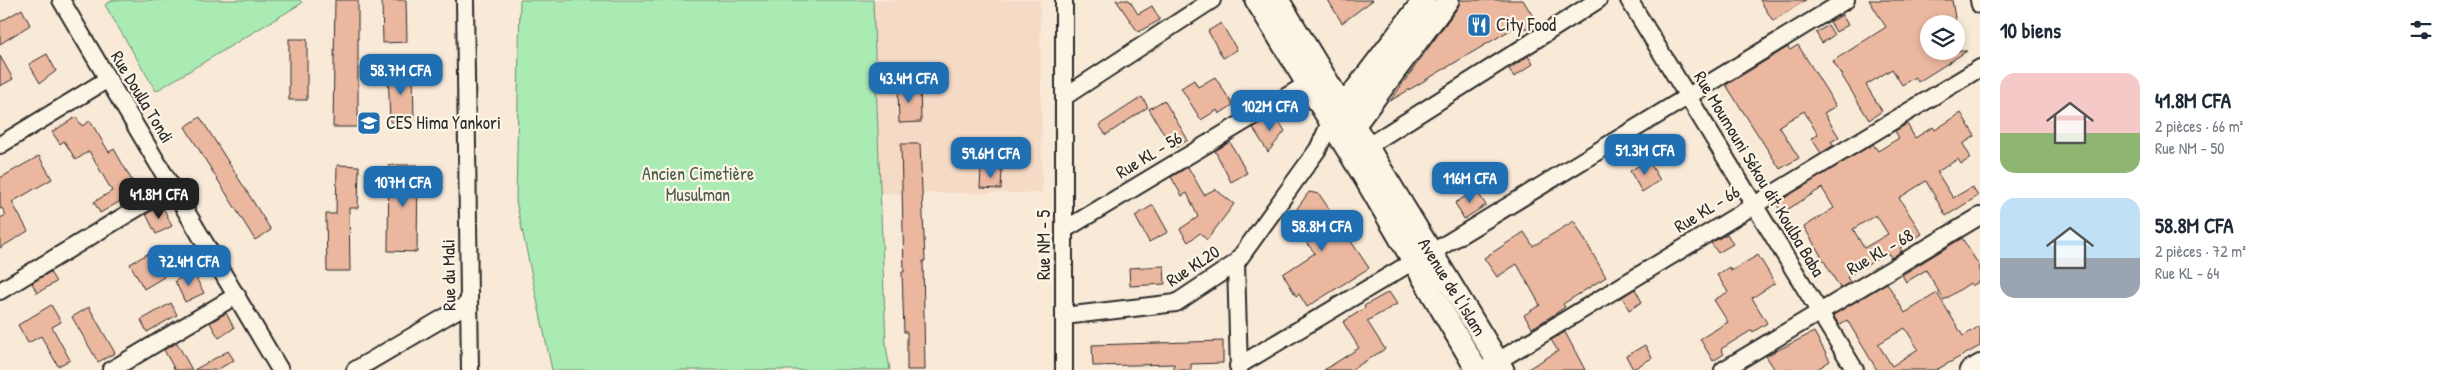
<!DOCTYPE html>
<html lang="fr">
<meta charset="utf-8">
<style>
body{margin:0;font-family:"Patrick Hand",sans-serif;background:#f6f6f7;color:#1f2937;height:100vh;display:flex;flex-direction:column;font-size:19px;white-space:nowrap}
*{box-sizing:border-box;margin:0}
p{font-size:16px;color:#747a83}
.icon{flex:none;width:28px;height:28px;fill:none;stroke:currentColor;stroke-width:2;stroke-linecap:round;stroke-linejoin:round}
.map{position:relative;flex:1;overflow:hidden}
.sheet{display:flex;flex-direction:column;background:#fff;width:475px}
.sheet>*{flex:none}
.buttons{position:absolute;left:1920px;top:15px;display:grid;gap:10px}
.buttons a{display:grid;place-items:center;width:45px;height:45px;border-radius:50%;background:#fff;box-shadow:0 2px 8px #0003;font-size:25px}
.price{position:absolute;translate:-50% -42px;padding:0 11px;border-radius:10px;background:#1f6fb2;color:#fff;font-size:16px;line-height:32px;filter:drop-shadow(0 1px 2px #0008)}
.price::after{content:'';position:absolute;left:50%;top:30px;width:15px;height:11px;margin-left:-8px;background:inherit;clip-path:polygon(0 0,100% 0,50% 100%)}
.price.active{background:#222;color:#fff}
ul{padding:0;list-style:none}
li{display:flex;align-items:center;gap:15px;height:125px;padding:0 20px}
li span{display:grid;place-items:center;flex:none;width:140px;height:100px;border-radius:15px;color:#555}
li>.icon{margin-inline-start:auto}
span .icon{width:60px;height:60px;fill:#fffc;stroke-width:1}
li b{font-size:21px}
h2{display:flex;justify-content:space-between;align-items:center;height:60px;padding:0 20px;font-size:21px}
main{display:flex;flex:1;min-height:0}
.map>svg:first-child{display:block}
</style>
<main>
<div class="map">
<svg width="1980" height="370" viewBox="0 0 1980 370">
<rect width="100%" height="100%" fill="#f9e9d7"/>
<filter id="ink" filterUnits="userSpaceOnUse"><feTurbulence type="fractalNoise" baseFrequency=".02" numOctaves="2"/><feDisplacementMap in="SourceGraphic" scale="10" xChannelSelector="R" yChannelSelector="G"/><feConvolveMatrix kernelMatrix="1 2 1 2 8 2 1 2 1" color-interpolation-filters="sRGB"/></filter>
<g filter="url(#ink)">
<polygon fill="#f5dac6" points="873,0 1040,0 1042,193 880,193"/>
<g fill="#aaebb4" stroke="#6a8b70">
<polygon points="113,0 300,0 302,3 156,91 105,5"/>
<polygon points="520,0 873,0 886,346 890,370 552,370 516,201"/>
</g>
<g fill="#ebb79f" stroke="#2b2b2b" fill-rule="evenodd">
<polygon points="335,0 358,0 358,127 333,127"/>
<polygon points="382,0 406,0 407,42 383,43"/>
<polygon points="1116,0 1129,0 1138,14 1152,6 1160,20 1138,32"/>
<polygon points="1328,0 1373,0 1342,23"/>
<polygon points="1460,0 1523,0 1537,23 1525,29 1522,23 1390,101 1458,7"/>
<polygon points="1760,0 1806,0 1773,21"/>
<polygon points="1869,0 1952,0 1956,24 1929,24 1929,51 1967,51 1918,82 1915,77 1902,85 1892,69 1866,85 1882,111 1869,120 1833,61 1886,27"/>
<polygon points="22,9 30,25 0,44 0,22"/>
<polygon points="1842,15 1848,25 1836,32 1830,22"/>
<polygon points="1221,23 1237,50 1223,58 1208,31"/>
<polygon points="1828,25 1834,35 1822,43 1816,33"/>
<rect x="289" y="39" width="18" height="61"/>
<polygon points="1798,45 1836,106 1824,113 1839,137 1831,142 1834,145 1821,153 1811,138 1818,135 1804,111 1779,126 1799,158 1780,169 1726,85 1788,47 1790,50"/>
<polygon points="47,54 56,71 40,83 29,64"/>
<polygon points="0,56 13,79 0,86"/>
<polygon points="1528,56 1533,64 1514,77 1509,69"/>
<polygon points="388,71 413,71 414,121 390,122"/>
<polygon points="1215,77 1233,105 1219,114 1217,110 1201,120 1181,88 1194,80 1198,87"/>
<polygon points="898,85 920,85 921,122 899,123"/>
<polygon points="1142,97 1148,107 1106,135 1099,125"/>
<polygon points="1164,100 1188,140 1173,149 1149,109"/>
<path d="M1961 113 1975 136 1963 144 1971 158 1961 164 1958 159 1937 172 1953 198 1972 187 1978 196 1946 216 1926 181 1899 198 1922 234 1900 248 1902 251 1891 258 1889 254H1886L1847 277 1850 282 1840 288 1804 227 1834 208 1822 188 1782 213 1776 203 1873 144 1878 151 1899 138 1895 131 1907 124 1915 138 1933 127 1935 130ZM1876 215 1888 234 1864 248 1853 229Z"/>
<polygon points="1275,115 1285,131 1268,152 1253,128"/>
<polygon points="76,117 82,126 90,121 109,152 114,149 138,191 100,213 94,202 112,191 89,151 76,160 64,141 60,144 52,132"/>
<polygon points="200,117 271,230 255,240 185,127"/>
<polygon points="1230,142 1247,173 1231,182 1215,151"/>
<polygon points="901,144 920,144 925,261 923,261 925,370 907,370 907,332 904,332 902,272 904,272"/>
<polygon points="39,156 52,179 12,202 28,231 0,248 0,218 6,215 2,208 0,209 0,178"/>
<polygon points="1648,160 1660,180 1642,192 1630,171"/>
<polygon points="337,165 359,166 358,208 349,208 350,271 327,271 326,214 336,214"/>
<polygon points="389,165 418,165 417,252 388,251"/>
<polygon points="1188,167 1204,195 1215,189 1234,204 1207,240 1200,233 1188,242 1180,229 1198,217 1187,193 1182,196 1171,177"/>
<polygon points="981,169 1002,170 1001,189 980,188"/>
<polygon points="1476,190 1486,205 1464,219 1455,203"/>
<polygon points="1309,192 1319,194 1369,268 1307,307 1299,294 1296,296 1283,274 1315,253 1288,221"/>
<polygon points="162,205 172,226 156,234 146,214"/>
<polygon points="1153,205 1168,232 1149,242 1135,216"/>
<polygon points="1574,221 1606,277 1563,304 1565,307 1555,314 1532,328 1524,315 1540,305 1517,264 1497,277 1484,258 1524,232 1533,246"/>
<polygon points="1727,234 1733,244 1718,253 1711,243"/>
<polygon points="1962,238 1980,267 1980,281 1972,286 1970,283 1944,300 1926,270 1906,282 1902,275"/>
<polygon points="151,252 164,277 144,289 130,264"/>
<polygon points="1758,255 1775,283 1752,298 1767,323 1753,332 1752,330 1721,349 1724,354 1713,361 1700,339 1728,322 1714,300 1728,292 1717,275 1729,267 1731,271"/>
<polygon points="1164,266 1165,284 1130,286 1129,268"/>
<polygon points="50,272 56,282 37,293 32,283"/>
<polygon points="193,272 204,293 185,302 175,281"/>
<path d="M1887 283 1905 313 1937 293 1963 336 1980 326V346L1936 370H1877L1847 320 1839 325 1833 315ZM1905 328 1918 349 1892 366 1878 344Z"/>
<polygon points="1635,289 1642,302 1629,310 1622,297"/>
<polygon points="1389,292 1397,304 1367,321 1385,349 1351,370 1324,370 1359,348 1343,322 1365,308 1364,306"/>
<polygon points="171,303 177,315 147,332 141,320"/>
<polygon points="51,305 61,322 52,327 70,360 58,366 41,336 28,343 18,325"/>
<polygon points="89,307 115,353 98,362 72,317"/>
<polygon points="226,313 234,328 219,338 210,323"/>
<polygon points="1565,332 1585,370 1526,370 1558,351 1551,340"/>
<polygon points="1814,332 1830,361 1816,370 1775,370 1766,356"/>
<polygon points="1223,341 1223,363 1191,364 1191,370 1174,370 1174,364 1093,366 1092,345"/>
<polygon points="177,343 192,370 175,370 164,350"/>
<polygon points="1645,345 1652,358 1633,369 1626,356"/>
<polygon points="228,351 234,360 217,370 194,370"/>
</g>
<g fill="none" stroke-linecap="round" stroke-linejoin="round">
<g stroke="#2b2b2b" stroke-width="20">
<g id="minor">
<polyline points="61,0 280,370"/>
<polyline points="465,0 470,370"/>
<polyline points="1629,0 1855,370"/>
<polyline points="1979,0 1980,5"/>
<polyline points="1064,97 1212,0"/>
<polyline points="0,145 108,79"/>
<polyline points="1368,146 1598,0"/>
<polyline points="1064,230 1307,84"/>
<polyline points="1431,253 1846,0"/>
<polyline points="1236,263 1239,370"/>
<polyline points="0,291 172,187"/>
<polyline points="1064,316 1176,303 1236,263 1318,149 1330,123"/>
<polyline points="1238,366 1412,262"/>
<polyline points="1488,367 1980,68"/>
<polyline points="111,370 237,295"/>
<polyline points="355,370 469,303"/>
<polyline points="1064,370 1064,0"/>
<polyline points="1723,370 1980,216"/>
<polyline points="1968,370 1980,363"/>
</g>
</g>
<g stroke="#2b2b2b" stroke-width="25">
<g id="major">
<polyline points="1256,0 1363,175 1477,370"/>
<polyline points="1278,0 1503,370"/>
<polyline points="1335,117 1424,0"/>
<polyline points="1347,135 1448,0"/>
</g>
</g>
<use href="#minor" stroke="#fcf5e5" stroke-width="16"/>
<use href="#major" stroke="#fcf5e5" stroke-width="21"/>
</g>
</g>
<defs>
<g id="restaurant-square" transform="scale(1.25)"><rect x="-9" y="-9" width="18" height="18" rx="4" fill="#1f6fb2" stroke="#fcf5e5"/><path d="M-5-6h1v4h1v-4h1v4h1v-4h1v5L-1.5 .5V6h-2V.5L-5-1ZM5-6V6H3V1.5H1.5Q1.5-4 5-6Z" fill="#fff"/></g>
<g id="school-square" transform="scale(1.25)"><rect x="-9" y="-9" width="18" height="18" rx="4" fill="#1f6fb2" stroke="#fcf5e5"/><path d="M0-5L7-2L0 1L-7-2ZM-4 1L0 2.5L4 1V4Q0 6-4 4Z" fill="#fff"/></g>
</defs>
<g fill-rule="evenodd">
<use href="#restaurant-square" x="1479" y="25"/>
<use href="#school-square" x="369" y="123"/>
</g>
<g text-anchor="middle" stroke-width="4.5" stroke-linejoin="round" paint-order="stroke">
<g font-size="18" fill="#2b2b2b" stroke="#fcf5e5" text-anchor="start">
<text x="1496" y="31">City Food</text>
<text x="386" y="129">CES Hima Yankori</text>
</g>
<g font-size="18" fill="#2b2b2b" stroke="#fcf5e5">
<text transform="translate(142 97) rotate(59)" y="6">Rue Doulla Tondi</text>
<text transform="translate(1149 155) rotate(-31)" y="6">Rue KL - 56</text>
<text transform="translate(1759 174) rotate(59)" y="6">Rue Moumouni Sékou dit Koulba Baba</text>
<text transform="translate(1707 209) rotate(-32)" y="6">Rue KL - 66</text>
<text transform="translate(1044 245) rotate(-90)" y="6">Rue NM - 5</text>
<text transform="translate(1880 252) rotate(-30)" y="6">Rue KL - 68</text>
<text transform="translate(1193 266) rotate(-33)" y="6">Rue KL20</text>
<text transform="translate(449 275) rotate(-91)" y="6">Rue du Mali</text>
<text transform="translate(1452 287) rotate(58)" y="6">Avenue de l'Islam</text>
</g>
<g font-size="18" fill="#4b5b4d" stroke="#fcf5e5">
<text x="698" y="180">Ancien Cimetière<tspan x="698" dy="21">Musulman</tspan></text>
</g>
</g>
</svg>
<div class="buttons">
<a><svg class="icon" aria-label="layers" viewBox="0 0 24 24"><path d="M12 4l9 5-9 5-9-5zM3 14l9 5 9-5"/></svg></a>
</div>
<b class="price" style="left:401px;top:96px">58.7M CFA</b>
<b class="price" style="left:909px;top:104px">43.4M CFA</b>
<b class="price" style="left:1270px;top:132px">102M CFA</b>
<b class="price" style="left:1645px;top:176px">51.3M CFA</b>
<b class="price" style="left:991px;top:179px">59.6M CFA</b>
<b class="price" style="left:1470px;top:204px">116M CFA</b>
<b class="price" style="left:403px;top:208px">107M CFA</b>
<b class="price active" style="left:159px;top:220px">41.8M CFA</b>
<b class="price" style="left:1322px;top:252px">58.8M CFA</b>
<b class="price" style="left:189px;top:287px">72.4M CFA</b>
</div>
<section class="sheet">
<h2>10 biens<svg class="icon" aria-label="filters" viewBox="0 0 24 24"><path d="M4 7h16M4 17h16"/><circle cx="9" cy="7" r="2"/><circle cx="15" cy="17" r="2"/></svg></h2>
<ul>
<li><span style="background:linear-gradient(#f6c9c9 60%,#8fb573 0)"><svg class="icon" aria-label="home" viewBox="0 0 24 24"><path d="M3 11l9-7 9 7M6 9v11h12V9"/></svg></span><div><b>41.8M CFA</b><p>2 pièces · 66 m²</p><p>Rue NM - 50</p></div></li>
<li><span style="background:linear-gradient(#bfe0f5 60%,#9aa5b1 0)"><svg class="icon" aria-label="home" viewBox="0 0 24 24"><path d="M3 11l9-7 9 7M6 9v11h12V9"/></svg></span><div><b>58.8M CFA</b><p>2 pièces · 72 m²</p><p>Rue KL - 64</p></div></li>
</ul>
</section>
</main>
